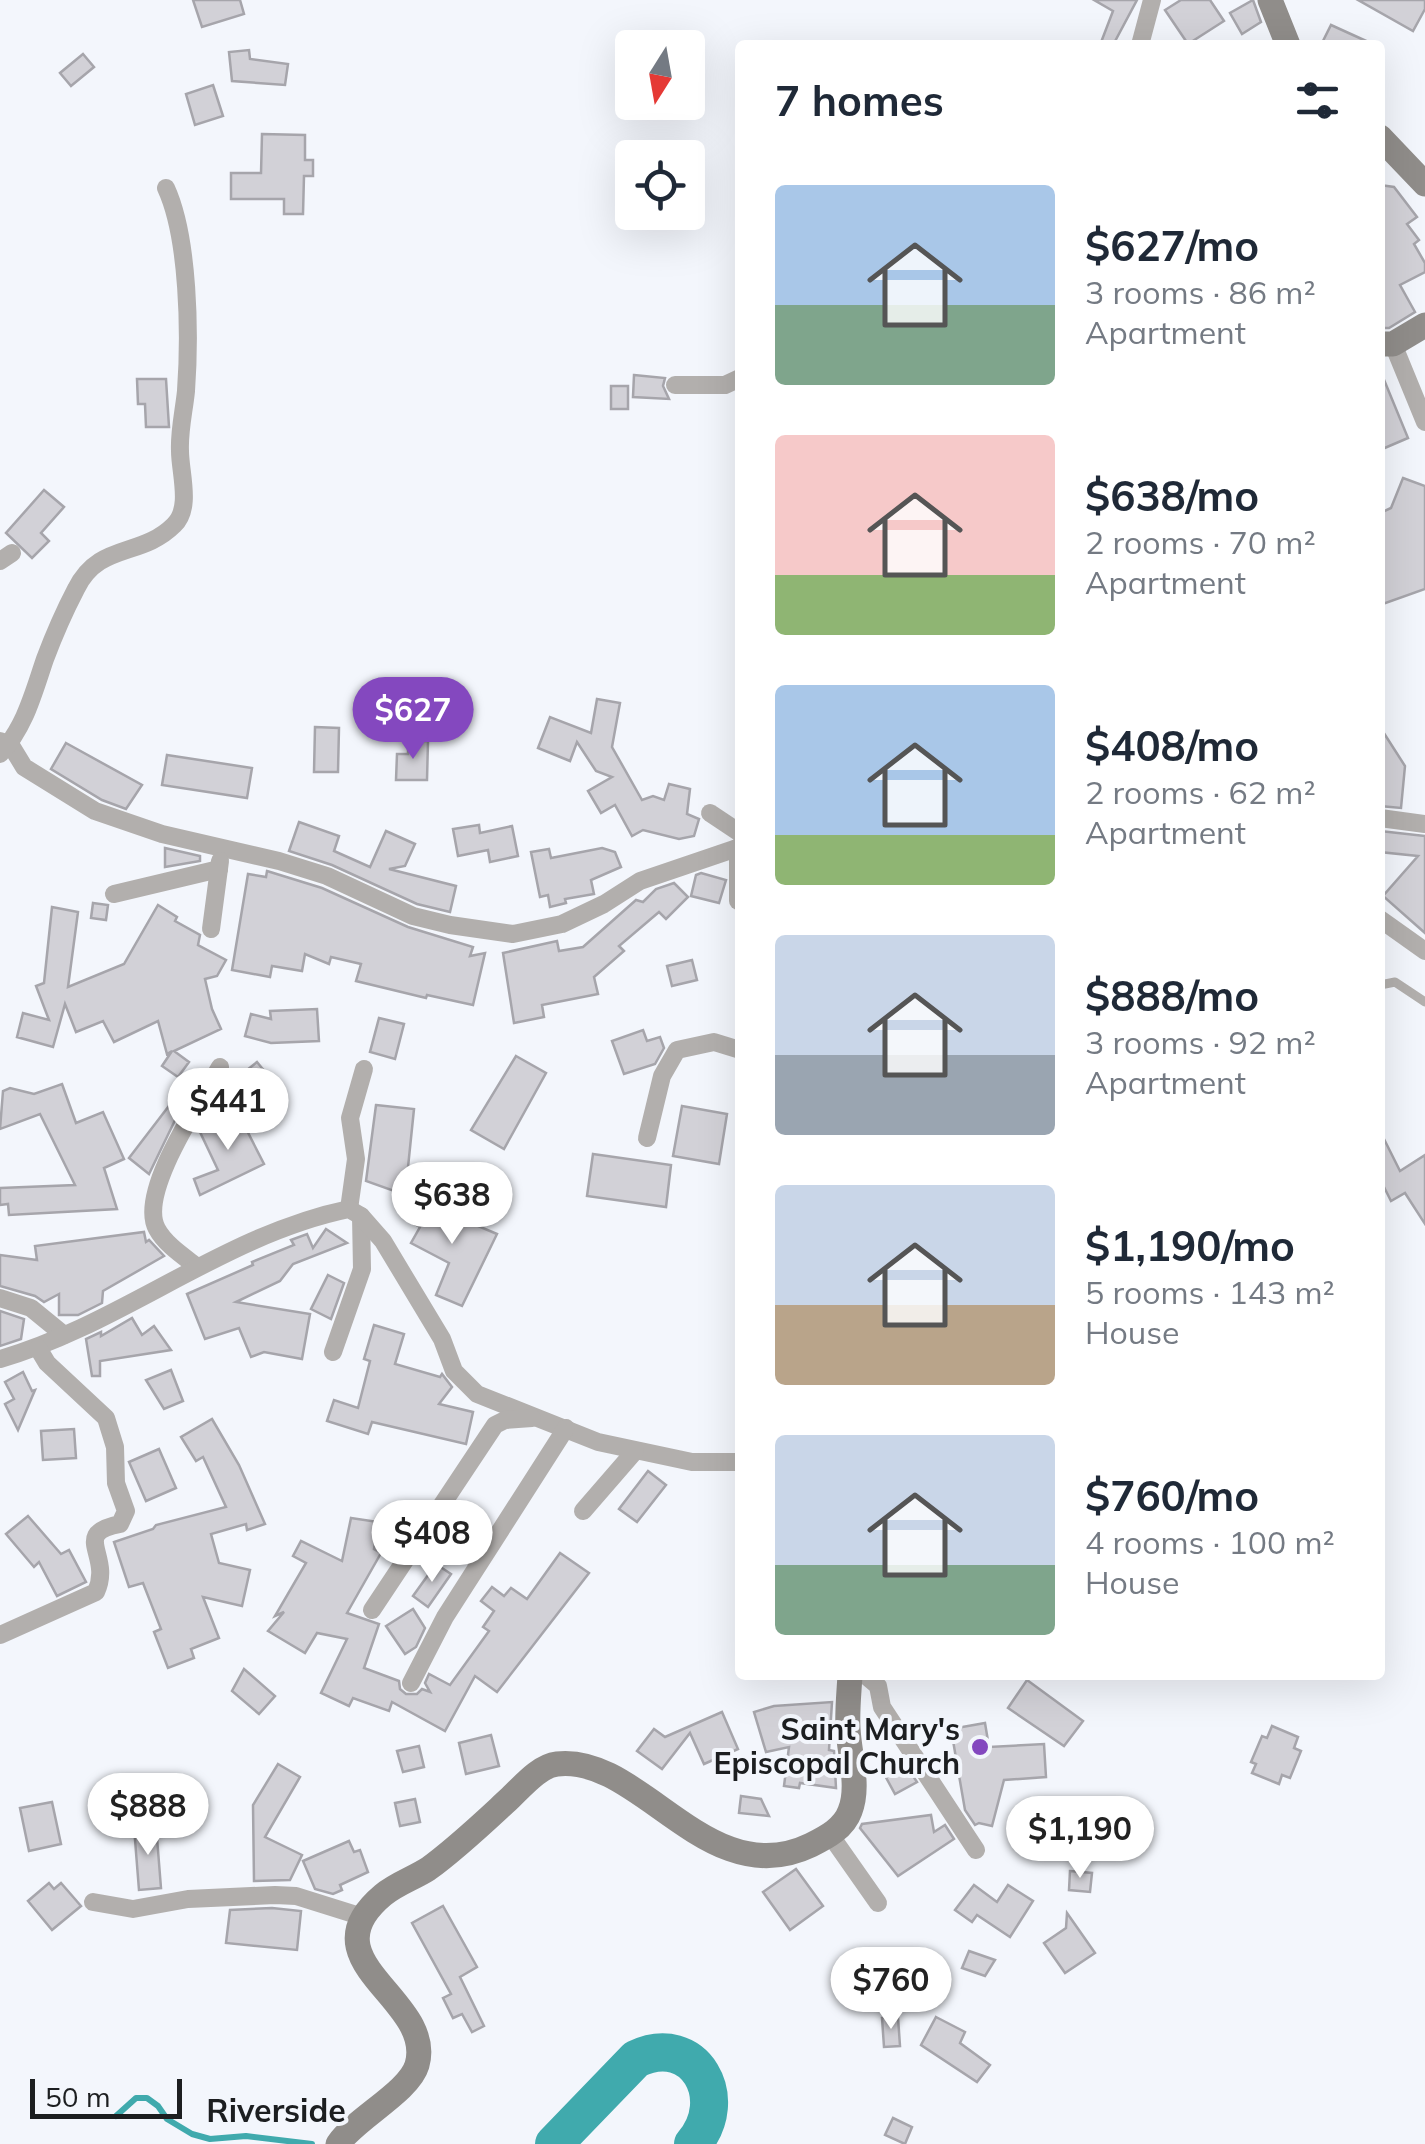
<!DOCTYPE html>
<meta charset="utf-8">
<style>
body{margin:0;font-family:Mulish,sans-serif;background:#f6f6f7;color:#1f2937;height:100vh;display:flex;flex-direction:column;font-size:38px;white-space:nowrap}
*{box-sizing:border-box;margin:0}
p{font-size:32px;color:#747a83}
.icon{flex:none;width:55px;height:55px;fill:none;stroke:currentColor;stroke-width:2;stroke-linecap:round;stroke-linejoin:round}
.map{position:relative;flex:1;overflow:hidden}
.sheet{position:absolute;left:735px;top:40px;width:650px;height:1640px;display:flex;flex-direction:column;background:#fff;border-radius:10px;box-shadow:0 10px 40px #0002}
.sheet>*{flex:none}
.needle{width:65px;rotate:191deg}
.controls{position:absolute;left:615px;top:30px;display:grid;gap:20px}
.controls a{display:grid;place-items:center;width:90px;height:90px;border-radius:10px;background:#fff;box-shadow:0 10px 40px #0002;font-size:50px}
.scale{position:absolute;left:30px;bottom:25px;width:152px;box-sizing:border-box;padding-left:10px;border:5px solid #1c1e20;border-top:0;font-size:28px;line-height:35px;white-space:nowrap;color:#1c1e20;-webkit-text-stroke:8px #f3f6fc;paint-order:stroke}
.price{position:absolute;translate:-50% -85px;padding:0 22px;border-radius:35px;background:#fff;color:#222;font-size:32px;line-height:65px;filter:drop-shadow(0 2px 5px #0008)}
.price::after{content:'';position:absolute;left:50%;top:60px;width:30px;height:22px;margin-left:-15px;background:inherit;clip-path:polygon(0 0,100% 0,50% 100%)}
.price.active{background:#8448bf;color:#fff}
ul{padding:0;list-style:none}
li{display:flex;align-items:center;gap:30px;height:250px;padding:0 40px}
li span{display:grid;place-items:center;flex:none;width:280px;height:200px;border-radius:10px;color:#555}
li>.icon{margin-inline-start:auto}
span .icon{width:120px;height:120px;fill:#fffc;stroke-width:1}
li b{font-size:42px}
h2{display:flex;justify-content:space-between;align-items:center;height:120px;padding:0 40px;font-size:42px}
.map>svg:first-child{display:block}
</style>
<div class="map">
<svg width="1425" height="2144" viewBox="0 0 1425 2144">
<rect width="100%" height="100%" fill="#f3f6fc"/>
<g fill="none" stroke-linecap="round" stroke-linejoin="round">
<polyline stroke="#40aaad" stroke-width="6" points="116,2116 136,2098 147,2098 158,2106 167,2119 192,2134 210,2139 246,2136 312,2144"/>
<path stroke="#40aaad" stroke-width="38" d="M554 2144 636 2059C695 2031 732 2099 693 2144"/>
</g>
<g fill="#d2d1d7" stroke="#a6a5ab" stroke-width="2.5">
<polygon points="193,0 240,0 244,14 202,27"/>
<polygon points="1094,0 1137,0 1113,45 1100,45 1113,11"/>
<polygon points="1181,0 1210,0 1224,21 1188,44 1165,10"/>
<polygon points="1253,0 1261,22 1242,34 1230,13"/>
<polygon points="1358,0 1425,0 1425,9 1413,31"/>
<polygon points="1331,25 1375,45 1321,45"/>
<polygon points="249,50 250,59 288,64 285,85 232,81 229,52"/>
<polygon points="83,54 94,67 71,86 60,73"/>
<polygon points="213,85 223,116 195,125 186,94"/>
<polygon points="262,134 305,135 305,160 313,160 313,176 304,176 303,214 284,214 284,199 231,199 231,173 261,173"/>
<polygon points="1380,185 1394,187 1417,217 1407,224 1419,240 1414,244 1425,263 1425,272 1400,285 1415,312 1389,328 1380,328"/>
<polygon points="1380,370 1408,438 1380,450"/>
<polygon points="634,375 665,378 663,386 669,399 633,397"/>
<polygon points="137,379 166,379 169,427 146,427 145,404 138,404"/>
<rect x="611" y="386" width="17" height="23"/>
<polygon points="1403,478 1425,486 1425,589 1380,605 1380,513 1391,508"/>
<polygon points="44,490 64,507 41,533 49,541 32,558 6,533"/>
<polygon points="597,699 620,703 612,747 642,800 653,796 664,800 669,784 690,789 687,814 699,819 694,836 679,839 643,830 632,836 615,805 601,813 588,791 612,777 596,771 577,742 570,761 538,748 550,717 591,733"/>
<polygon points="315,727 339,728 338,772 314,772"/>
<polygon points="1380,727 1405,766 1401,808 1380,806"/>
<polygon points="408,741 428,741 427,780 396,780 397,754 408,754"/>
<polygon points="66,743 142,785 126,809 102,800 51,769"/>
<polygon points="167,755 252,768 247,798 162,785"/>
<polygon points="299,822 339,836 334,851 370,867 386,831 415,844 405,866 389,869 456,886 450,912 417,904 332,865 289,851"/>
<polygon points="479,825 480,833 512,826 518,856 490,862 488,850 458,856 453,829"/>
<polygon points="1380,831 1425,836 1425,933 1383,896 1418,856 1380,852"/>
<polygon points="165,848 200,856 200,861 165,867"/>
<polygon points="602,848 615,852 621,867 591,880 594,894 565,899 566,903 550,907 548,895 540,897 531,852 549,849 551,858"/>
<polygon points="267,871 322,888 408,927 473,947 470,956 485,953 473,1005 427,995 426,998 356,981 361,964 331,957 329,964 305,954 302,971 272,966 270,977 232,970 248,874 266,877"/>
<polygon points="701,873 726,880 719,903 691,896 696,875"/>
<polygon points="674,883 688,897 666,919 659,912 619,946 624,951 594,977 598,994 542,1005 544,1017 514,1023 503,953 557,941 559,951 583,947 636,900 643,902 656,889"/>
<polygon points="93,903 108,905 106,920 91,918"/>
<polygon points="158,905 177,917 175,921 200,935 198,945 226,960 217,976 205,979 212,1009 221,1029 174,1051 189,1062 178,1077 162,1066 172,1051 167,1054 158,1021 114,1042 103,1021 76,1032 65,1004 53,1047 17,1037 23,1013 49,1020 36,986 44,983 52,907 78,912 68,987 124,964"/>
<polygon points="692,960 697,980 672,986 667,966"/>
<polygon points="317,1009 319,1041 271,1043 245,1036 251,1014 271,1019 270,1011"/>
<polygon points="379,1018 404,1024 395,1059 370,1052"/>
<polygon points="643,1030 647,1041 660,1037 664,1048 655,1064 624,1074 612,1041"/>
<polygon points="516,1056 546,1073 504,1149 471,1130"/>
<polygon points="257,1062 275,1084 251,1104 232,1082"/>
<polygon points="62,1084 76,1123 103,1112 124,1159 104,1168 117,1209 9,1215 8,1204 0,1205 0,1188 75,1185 40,1114 0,1129 3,1091 10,1088 34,1094"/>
<polygon points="175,1098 179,1112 149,1174 129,1158"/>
<polygon points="376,1105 414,1109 407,1177 413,1179 408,1196 366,1181"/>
<polygon points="682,1106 727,1114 719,1164 673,1156"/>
<polygon points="238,1113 264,1164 200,1195 194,1179 218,1170 200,1132"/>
<polygon points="1380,1131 1400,1171 1425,1155 1425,1224 1405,1193 1391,1201 1380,1179"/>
<polygon points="593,1154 671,1165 666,1207 587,1196"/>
<polygon points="421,1196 459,1218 497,1234 462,1306 436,1295 449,1263 411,1243 420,1227 407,1220"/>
<polygon points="326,1229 347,1243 293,1264 280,1281 236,1302 310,1314 302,1359 264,1352 251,1357 239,1328 205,1339 187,1294 253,1265 252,1262 294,1245 291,1240 307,1234 313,1248"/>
<polygon points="144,1232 146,1242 149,1240 164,1256 103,1291 102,1303 78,1315 59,1315 59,1294 44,1302 35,1296 0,1286 0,1255 37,1260 35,1246"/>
<polygon points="328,1275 344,1283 331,1319 311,1309"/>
<polygon points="0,1311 24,1319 21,1339 0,1346"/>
<polygon points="132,1318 142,1335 154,1326 171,1350 100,1361 100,1376 92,1376 86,1339 101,1332 101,1336"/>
<polygon points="374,1325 404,1334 395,1364 440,1377 442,1374 452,1387 439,1404 473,1412 466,1444 372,1422 368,1434 327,1421 334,1400 358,1408 370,1361 364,1359"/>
<polygon points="171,1370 183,1401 164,1409 146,1380"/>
<polygon points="23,1372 32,1391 35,1390 18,1430 5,1404 14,1399 5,1382"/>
<polygon points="212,1419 239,1465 265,1524 247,1530 246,1524 211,1534 219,1563 250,1570 242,1606 203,1597 219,1638 191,1649 194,1658 168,1668 154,1632 161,1629 143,1583 129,1587 114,1542 153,1529 156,1525 226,1507 203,1457 196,1461 181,1437"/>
<polygon points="74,1429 76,1458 43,1460 41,1431"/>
<polygon points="159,1449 176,1488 146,1501 129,1462"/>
<polygon points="648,1471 666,1485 637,1522 619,1509"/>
<polygon points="28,1516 61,1554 69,1550 86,1582 57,1596 39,1562 34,1567 6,1534"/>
<polygon points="351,1518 378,1522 374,1549 381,1553 347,1613 379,1624 364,1668 399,1681 400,1689 406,1694 417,1694 422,1689 430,1692 425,1683 429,1674 450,1685 489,1631 483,1627 494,1611 481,1601 492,1587 504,1596 511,1588 527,1599 560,1553 589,1573 497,1692 475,1676 445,1731 392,1702 389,1711 353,1698 349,1706 321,1693 347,1639 317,1633 305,1653 268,1631 284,1612 275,1616 306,1563 293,1556 301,1541 342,1561"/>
<polygon points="436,1564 451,1574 428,1607 413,1596"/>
<polygon points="413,1609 425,1628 416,1647 405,1654 386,1626"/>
<polygon points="244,1669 275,1696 259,1714 232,1691"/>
<polygon points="1027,1680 1083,1721 1064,1746 1008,1708"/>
<polygon points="832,1702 829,1750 834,1751 836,1788 800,1783 799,1788 784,1786 789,1747 766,1752 754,1712 774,1706"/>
<polygon points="722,1712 738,1749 704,1764 690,1733 662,1769 637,1751 654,1729 665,1737"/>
<polygon points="985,1723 989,1747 1044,1744 1046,1777 1004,1780 992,1826 979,1823 975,1825 965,1810 951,1729"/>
<polygon points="1272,1726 1298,1737 1294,1748 1301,1751 1290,1778 1282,1775 1279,1784 1252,1773 1256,1764 1251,1762 1262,1736 1267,1738"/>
<polygon points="491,1735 499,1766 466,1774 459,1743"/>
<polygon points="419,1746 424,1767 403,1772 397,1751"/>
<polygon points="903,1761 917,1782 895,1794 883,1772"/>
<polygon points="278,1764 300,1777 265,1837 302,1855 290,1880 254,1881 253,1805"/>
<polygon points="741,1796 761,1799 769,1816 739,1813"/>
<polygon points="415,1799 420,1822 400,1826 395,1803"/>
<polygon points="52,1802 61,1844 29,1851 20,1808"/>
<polygon points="931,1815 934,1832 945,1825 954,1839 898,1876 860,1828 862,1824"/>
<polygon points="156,1825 161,1888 139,1890 134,1827"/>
<polygon points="349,1841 354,1852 360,1850 368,1872 340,1885 342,1890 333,1894 315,1889 303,1861"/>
<polygon points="796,1869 823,1906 790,1930 763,1892"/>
<polygon points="1070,1871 1092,1873 1090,1892 1069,1890"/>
<polygon points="49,1883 54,1889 61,1883 81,1906 52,1930 28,1901"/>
<polygon points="974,1885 997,1902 1008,1885 1033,1901 1010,1937 977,1915 972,1922 955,1910"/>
<polygon points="443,1906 477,1967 460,1977 484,2026 472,2032 462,2014 453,2018 443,1998 451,1994 412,1923"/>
<polygon points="272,1908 301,1911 297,1950 226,1943 230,1910"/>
<polygon points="1067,1913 1095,1953 1065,1973 1044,1943 1066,1928"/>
<polygon points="969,1951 995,1960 985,1976 962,1968"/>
<polygon points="898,2017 900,2046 884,2047 882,2018"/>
<polygon points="936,2017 965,2032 960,2043 990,2065 977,2082 921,2045"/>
<polygon points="893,2118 912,2127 905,2144 885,2135"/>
</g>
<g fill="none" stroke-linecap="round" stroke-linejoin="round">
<polyline stroke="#b2afad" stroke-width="9" points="1380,985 1395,982 1425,1002"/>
<g stroke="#b2afad" stroke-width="18">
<polyline points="1140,45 1152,0"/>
<polyline points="1393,344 1425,422"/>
<polyline points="675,385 725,385 740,378"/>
<polyline points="0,561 12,553"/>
<polyline points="0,741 10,744 24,767 95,811 162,834 279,861 327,876 413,916 450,925 513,934 562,924 604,904 640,881 740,847"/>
<path d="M0 754C25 727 33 694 45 659 54 635 64 612 76 589 99 542 141 558 174 525 192 508 180 473 180 451 179 431 184 411 186 391 190 335 189 238 166 188"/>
<polyline points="710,813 740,833"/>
<polyline points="1380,818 1425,824"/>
<polyline points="738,847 738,901"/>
<polyline points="114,894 219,869"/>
<polyline points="1380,919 1425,951"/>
<polyline points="211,929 220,861"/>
<polyline points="647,1138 662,1076 677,1050 714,1042 740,1050"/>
<polyline points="349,1209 356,1159 350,1118 364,1069"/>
<path d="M196 1266C183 1256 165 1244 157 1229 137 1193 201 1101 220 1067"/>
<polyline points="0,1298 31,1308 64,1335"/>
<polyline points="333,1352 362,1269 361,1216"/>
<path d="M0 1359C122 1324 223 1235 349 1209L361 1216 383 1241 442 1339 454 1371 477 1394 598 1442 692 1462H740"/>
<polyline points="583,1511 635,1451"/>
<polyline points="372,1610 495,1425 505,1420 532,1418"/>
<path d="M0 1635 96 1592C113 1555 70 1534 120 1524L126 1511 116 1483 115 1447 106 1418 47 1363 38 1348"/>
<polyline points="865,1675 878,1686 882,1707 976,1850"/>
<polyline points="411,1683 445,1617 566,1428"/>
<polyline points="831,1836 878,1903"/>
<polyline points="93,1902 133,1909 188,1899 275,1895 296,1896 363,1917"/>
</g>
<g stroke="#908d8a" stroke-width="25">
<polyline points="1270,0 1288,45"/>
<polyline points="1380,137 1425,184"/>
<polyline points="1380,344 1393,344 1425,325"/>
<path d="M338 2144C356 2118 409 2092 417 2065 436 1999 303 1962 383 1895 396 1884 414 1878 428 1869 457 1848 483 1823 509 1799 522 1787 539 1766 557 1764 641 1754 708 1895 811 1845 827 1837 844 1828 850 1811 860 1786 849 1754 848 1728 847 1711 849 1693 850 1675"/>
</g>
</g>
<circle fill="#8448bf" stroke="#f3f6fc" stroke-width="4" cx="980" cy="1747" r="10"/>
<g text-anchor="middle" stroke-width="8" stroke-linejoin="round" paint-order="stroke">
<g font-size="30" font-weight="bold" fill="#1c1e20" stroke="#f3f6fc" text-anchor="end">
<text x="960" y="1740">Saint Mary's<tspan x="960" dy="34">Episcopal Church</tspan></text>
</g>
<g font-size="32" font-weight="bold" fill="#1c1e20" stroke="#f3f6fc">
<text x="276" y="2122">Riverside</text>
</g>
</g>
</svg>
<div class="controls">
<a><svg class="needle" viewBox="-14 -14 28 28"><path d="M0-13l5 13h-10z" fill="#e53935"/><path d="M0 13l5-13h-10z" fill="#747a83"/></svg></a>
<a><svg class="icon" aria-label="locate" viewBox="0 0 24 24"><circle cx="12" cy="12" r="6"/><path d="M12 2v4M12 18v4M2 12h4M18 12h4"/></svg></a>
</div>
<div class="scale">50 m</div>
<b class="price active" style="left:413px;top:762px">$627</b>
<b class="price" style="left:228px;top:1153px">$441</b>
<b class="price" style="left:452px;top:1247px">$638</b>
<b class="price" style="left:432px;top:1585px">$408</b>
<b class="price" style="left:148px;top:1858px">$888</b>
<b class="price" style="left:1080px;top:1881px">$1,190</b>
<b class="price" style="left:891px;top:2032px">$760</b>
<section class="sheet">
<h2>7 homes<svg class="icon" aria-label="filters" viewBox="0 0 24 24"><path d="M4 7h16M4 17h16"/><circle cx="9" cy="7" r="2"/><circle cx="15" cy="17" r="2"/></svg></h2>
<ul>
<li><span style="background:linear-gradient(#a9c7e8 60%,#7fa58c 0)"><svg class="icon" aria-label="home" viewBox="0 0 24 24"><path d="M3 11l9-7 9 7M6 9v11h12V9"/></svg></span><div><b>$627/mo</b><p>3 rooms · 86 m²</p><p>Apartment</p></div></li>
<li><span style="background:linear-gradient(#f6c9c9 70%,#8fb573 0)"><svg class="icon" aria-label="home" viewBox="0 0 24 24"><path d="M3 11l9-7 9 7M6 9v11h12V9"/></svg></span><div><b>$638/mo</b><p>2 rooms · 70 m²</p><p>Apartment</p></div></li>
<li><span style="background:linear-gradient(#a9c7e8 75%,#8fb573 0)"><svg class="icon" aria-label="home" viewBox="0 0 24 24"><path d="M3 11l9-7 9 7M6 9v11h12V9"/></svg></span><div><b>$408/mo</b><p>2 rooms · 62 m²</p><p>Apartment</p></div></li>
<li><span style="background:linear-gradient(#c9d6e8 60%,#9aa5b1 0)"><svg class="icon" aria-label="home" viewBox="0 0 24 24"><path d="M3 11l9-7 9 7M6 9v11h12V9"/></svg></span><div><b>$888/mo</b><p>3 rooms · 92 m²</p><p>Apartment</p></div></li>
<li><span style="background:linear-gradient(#c9d6e8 60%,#b9a48a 0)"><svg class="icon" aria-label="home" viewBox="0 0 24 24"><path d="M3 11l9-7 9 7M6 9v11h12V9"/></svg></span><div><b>$1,190/mo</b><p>5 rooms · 143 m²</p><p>House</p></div></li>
<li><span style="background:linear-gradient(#c9d6e8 65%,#7fa58c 0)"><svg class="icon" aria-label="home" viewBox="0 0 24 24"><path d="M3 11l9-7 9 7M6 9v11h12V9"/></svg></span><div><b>$760/mo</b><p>4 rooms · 100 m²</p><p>House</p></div></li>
</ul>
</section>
</div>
